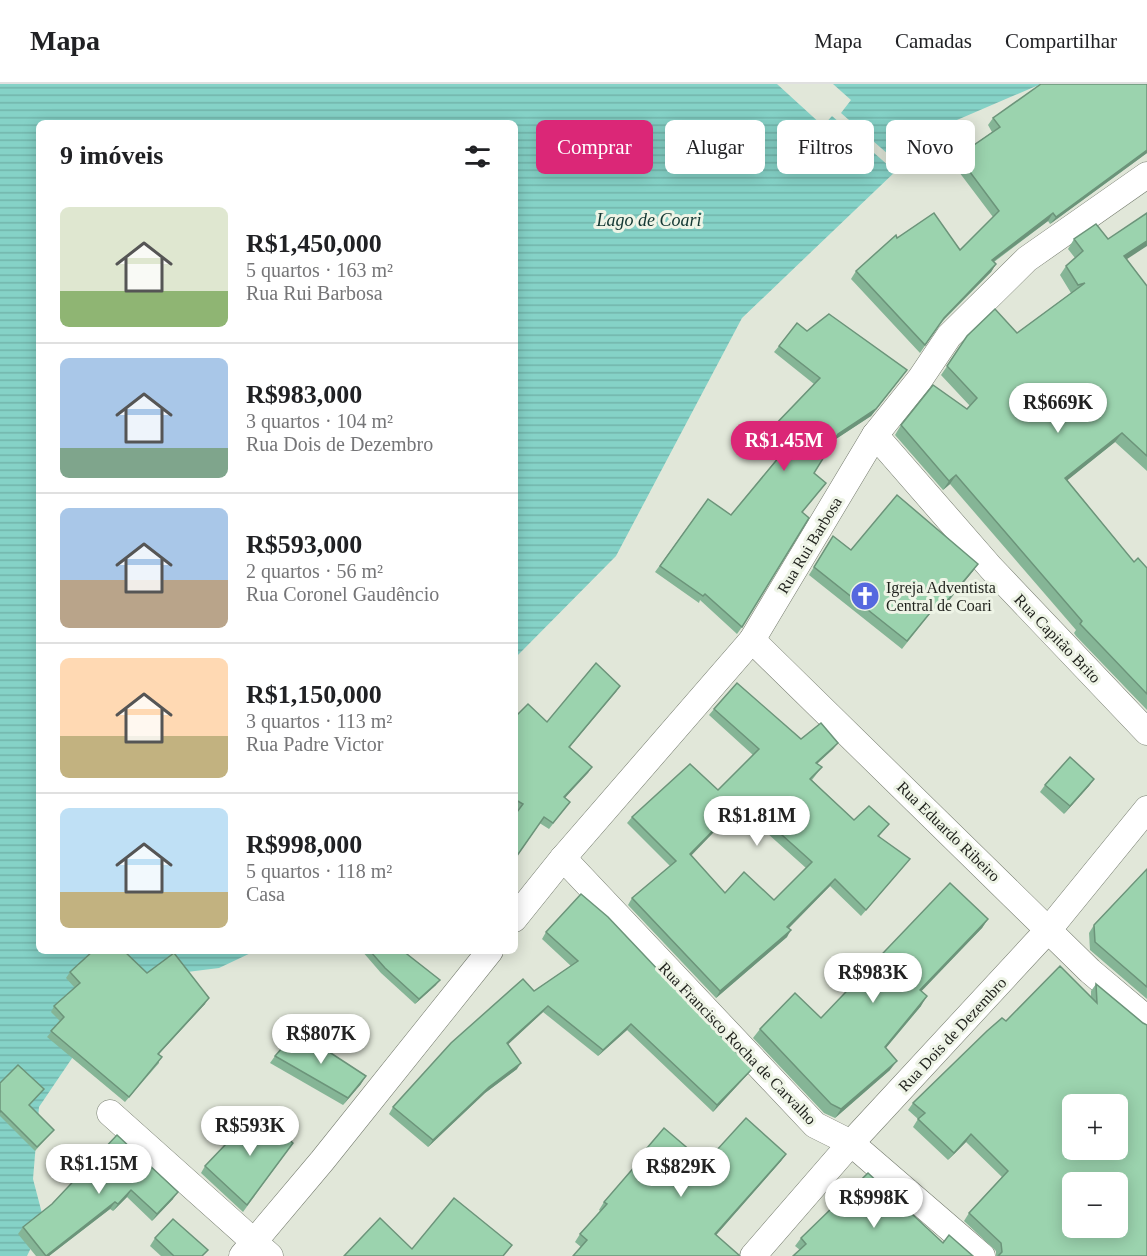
<!DOCTYPE html>
<html lang="pt">
<meta charset="utf-8">
<style>
body{margin:0;font-family:"Times New Roman",serif;background:#f6f6f6;color:#202124;height:100vh;display:flex;flex-direction:column;font-size:22px;white-space:nowrap}
*{box-sizing:border-box;margin:0}
p{font-size:20px;color:#757577}
.icon{flex:none;width:33px;height:33px;fill:none;stroke:currentColor;stroke-width:2;stroke-linecap:round;stroke-linejoin:round}
.map{position:relative;flex:1;overflow:hidden}
.details{position:absolute;left:36px;top:36px;width:482px;height:834px;display:flex;flex-direction:column;background:#fff;border-radius:9px;box-shadow:0 3px 15px #0003}
.details>*{flex:none}
.top-card{position:absolute;left:536px;top:36px;width:520px;height:54px;display:flex;gap:12px}
.buttons{position:absolute;left:1062px;top:1010px;display:grid;gap:12px}
.buttons a{display:grid;place-items:center;width:66px;height:66px;border-radius:9px;background:#fff;box-shadow:0 3px 15px #0003;font-size:30px}
.price{position:absolute;translate:-50% -51px;padding:0 14px;border-radius:21px;background:#fff;color:#222;font-size:20px;line-height:39px;filter:drop-shadow(0 2px 3px #0008)}
.price::after{content:'';position:absolute;left:50%;top:36px;width:18px;height:14px;margin-left:-9px;background:inherit;clip-path:polygon(0 0,100% 0,50% 100%)}
.price.current{background:#db2777;color:#fff}
ul{padding:0;list-style:none}
li{display:flex;align-items:center;gap:18px;height:150px;padding:0 24px}
li+li{border-top:2px solid #e0e0e0}
li span{display:grid;place-items:center;flex:none;width:168px;height:120px;border-radius:9px;color:#555}
li>.icon{margin-inline-start:auto}
span .icon{width:72px;height:72px;fill:#fffc;stroke-width:1}
li b{font-size:26px}
h2{display:flex;justify-content:space-between;align-items:center;height:72px;padding:0 24px;font-size:26px}
.tag{padding:0 21px;border-radius:9px;background:#fff;box-shadow:0 3px 15px #0003;font-size:21px;line-height:54px}
.tag.current{background:#db2777;color:#fff}
header{display:flex;align-items:center;gap:36px;box-sizing:border-box;height:84px;padding:0 30px;background:#fff;border-bottom:2px solid #e0e0e0}
header strong{font-size:28px}
nav{display:flex;gap:33px;margin-inline-start:auto;font-size:21px}
.map>svg:first-child{display:block}
</style>
<header>
<strong>Mapa</strong>
<nav><a>Mapa</a><a>Camadas</a><a>Compartilhar</a></nav>
</header>
<div class="map">
<svg width="1147" height="1172" viewBox="0 0 1147 1172">
<defs>
<pattern id="water-rules" width="6" height="5" patternUnits="userSpaceOnUse" patternTransform="scale(1.5)"><rect width="6" height="5" fill="#85d2c7"/><path d="M0 2.5h6" fill="none" stroke="#72b4aa"/></pattern>
</defs>
<rect width="100%" height="100%" fill="#e1e7d9"/>
<polygon fill="url(#water-rules)" points="0,0 1041,0 943,42 742,234 616,472 515,574 514,39 39,39 39,867 255,867 219,884 155,892 106,924 39,1023 33,1095 44,1137 27,1172 0,1172"/>
<polygon fill="#e1e7d9" points="777,0 833,0 851,16 841,29 904,84 898,90 832,32 823,42"/>
<g fill="none" stroke-linecap="round" stroke-linejoin="round">
<g stroke="#747a6d" stroke-width="27">
<g id="minor">
<polyline points="875,351 991,484 1147,648"/>
<polyline points="752,556 1090,887 1147,935"/>
<polyline points="563,774 815,1041 851,1059 982,1172"/>
<polyline points="514,835 563,774 752,556 875,351 920,295 949,252 1027,175 1147,91"/>
<polyline points="110,1029 270,1172"/>
<polyline points="242,1172 322,1077 490,867"/>
<polyline points="753,1172 851,1059 1050,844 1147,725"/>
</g>
</g>
<use href="#minor" stroke="#fff" stroke-width="26"/>
</g>
<g fill="#85b596" fill-rule="evenodd">
<polygon points="1147,0 1147,69 1050,140 1048,137 994,178 996,180 991,188 939,241 920,269 851,195 856,187 897,154 960,166 993,133 953,80 958,72 992,48 988,41 993,34"/>
<polygon points="1074,155 1108,155 1127,175 1147,202 1147,387 1115,358 1067,396 1134,478 1147,484 1147,626 1076,552 1074,549 1076,546 950,400 943,406 895,351 901,341 967,325 970,322 941,291 961,262 1017,249 1071,209 1060,191 1066,182 1075,174 1068,165"/>
<polygon points="807,247 907,286 871,332 834,356 814,389 826,399 802,429 742,543 737,550 700,516 699,519 655,488 708,415 731,431 784,366 768,350 772,344 814,300 774,268 779,262"/>
<polygon points="833,452 851,466 973,487 942,525 937,521 902,565 809,491"/>
<polygon points="620,602 570,663 592,683 565,714 570,718 549,745 514,723 514,634 547,638"/>
<path d="M714 625 801 655 838 659 833 665 817 680 822 683 812 696 854 736 889 740 879 752 905 781 861 832 830 802 789 844 787 853 716 914 628 821 632 814 670 782 627 739 632 733 718 706 753 671 709 631ZM738 723 806 784 774 816 725 809 691 771Z"/>
<polygon points="1094,695 1089,702 1064,730 1040,708 1045,701"/>
<polygon points="1147,785 1147,915 1090,866 1089,849 1094,841"/>
<polygon points="988,835 982,844 921,907 921,922 886,964 890,986 835,1034 824,1029 753,954 760,945 821,934"/>
<polygon points="546,848 752,985 747,991 713,1028 627,946 598,972 543,928 508,960 517,985 485,1009 428,1063 389,1030 393,1023 534,907 571,882 542,855"/>
<polygon points="362,867 403,867 436,901 415,920 381,889"/>
<polygon points="70,888 147,889 205,920 159,970 159,979 125,1018 47,953 60,937 51,928 54,922 75,904 66,894"/>
<polygon points="1096,900 1143,939 1147,1172 996,1172 996,1167 964,1137 969,1129 1002,1093 966,1058 948,1076 913,1043 918,1035 908,1026 913,1019 1006,937 1091,913 1091,907"/>
<polygon points="275,972 361,1000 343,1021 270,979"/>
<polygon points="0,999 44,1005 29,1021 54,1046 35,1067 0,1032"/>
<polygon points="117,1051 173,1115 152,1137 127,1113 113,1127 110,1125 49,1172 36,1172 18,1150 23,1143 52,1120"/>
<polygon points="293,1059 243,1128 201,1089 205,1082 229,1060"/>
<polygon points="647,1064 705,1079 786,1070 781,1077 716,1151 581,1163 575,1158 580,1150 600,1127 599,1126 604,1118 643,1073 642,1072"/>
<polygon points="155,1154 203,1172 161,1172 150,1162"/>
<polygon points="801,1154 943,1159 800,1166 795,1162"/>
</g>
<g fill="#6c947a">
<polygon points="1147,66 1147,69 1050,140 1056,133"/>
<polygon points="1053,129 1048,137 986,183 992,176"/>
<polygon points="1147,157 1147,162 1118,181 1124,172"/>
<polygon points="996,180 991,188 938,241 944,234"/>
<polygon points="907,286 871,332 833,357 838,350"/>
<polygon points="1122,349 1115,358 1059,403 1065,394"/>
<polygon points="956,391 950,400 943,406 949,397"/>
<polygon points="978,480 973,487 942,525 947,517"/>
<polygon points="620,602 616,608 565,668 569,663"/>
<polygon points="838,659 833,665 811,685 816,679"/>
<polygon points="592,683 588,689 560,719 564,713"/>
<polygon points="1094,695 1089,702 1064,730 1070,722"/>
<polygon points="743,716 738,723 686,777 690,770"/>
<polygon points="835,795 830,802 783,850 787,843"/>
<polygon points="988,835 982,844 914,915 920,906"/>
<polygon points="791,846 787,853 716,914 720,907"/>
<polygon points="440,896 436,901 415,920 419,915"/>
<polygon points="927,912 921,922 879,972 885,963"/>
<polygon points="209,914 205,920 154,975 158,970"/>
<polygon points="548,922 543,928 503,965 507,959"/>
<polygon points="631,940 627,946 598,972 603,966"/>
<polygon points="897,977 890,986 835,1034 841,1025"/>
<polygon points="521,979 517,985 485,1009 428,1063 433,1056 489,1003"/>
<polygon points="752,985 747,991 713,1028 717,1021"/>
<polygon points="366,992 361,1000 343,1021 348,1014"/>
<polygon points="971,1050 966,1058 948,1076 954,1069"/>
<polygon points="786,1070 781,1077 710,1158 715,1150"/>
<polygon points="131,1106 127,1113 113,1127 118,1120"/>
<polygon points="178,1108 173,1115 152,1137 157,1130"/>
<polygon points="115,1118 110,1125 49,1172 45,1172"/>
</g>
<g fill="#9bd3ae" stroke="#6c947a" stroke-width="1.5" fill-rule="evenodd">
<polygon points="1041,0 1147,0 1147,66 1056,133 1053,129 992,176 996,180 944,234 925,261 856,187 896,151 897,154 934,129 960,166 999,127 958,72 1000,43 993,34"/>
<polygon points="1147,129 1147,157 1124,172 1147,202 1147,372 1122,349 1065,394 1134,478 1138,474 1147,484 1147,610 1083,543 1080,540 1082,537 956,391 949,397 901,341 933,301 967,325 977,314 947,282 967,252 995,225 1017,249 1085,199 1078,201 1066,182 1083,167 1074,155 1096,140 1108,155"/>
<polygon points="829,230 907,286 876,325 838,350 814,389 826,399 802,428 809,434 742,543 705,510 703,512 660,482 708,415 731,431 790,360 772,344 820,294 779,262 797,239 807,247"/>
<polygon points="897,411 978,480 947,517 943,513 907,557 814,483 833,452 851,466"/>
<polygon points="596,579 620,602 569,663 592,683 564,713 570,718 553,739 544,733 514,776 514,732 523,720 514,715 514,634 528,620 547,638"/>
<path d="M737 599 801 655 821 639 838 659 816 679 822 683 810 695 854 736 869 722 889 740 878 752 910 775 866 826 835 795 787 843 791 846 720 907 632 814 676 777 632 733 690 680 718 706 759 665 714 625ZM743 716 812 778 774 816 744 788 725 809 690 770Z"/>
<polygon points="1070,673 1094,695 1070,722 1045,701"/>
<polygon points="1147,785 1147,903 1095,858 1094,841"/>
<polygon points="950,799 988,835 920,906 927,912 885,963 897,977 841,1025 831,1020 760,945 795,909 821,934"/>
<polygon points="581,810 608,833 752,985 717,1021 631,940 603,966 548,922 507,959 521,979 489,1003 433,1056 393,1023 451,959 523,895 534,907 578,877 546,848"/>
<polygon points="93,867 124,867 147,889 174,869 209,914 158,970 162,973 129,1013 51,947 64,933 54,922 80,899 70,888"/>
<polygon points="370,867 403,867 440,896 419,915 385,884"/>
<path d="M1060 882 1097 919 1096 900 1143 939 1147 941V1172H998L1002 1168 1001 1159 969 1129 1008 1087 971 1050 954 1069 918 1035 925 1029 913 1019 987 947 1002 934 1006 937ZM1072 1020H1118V1065H1072ZM1072 1098H1118V1143H1072Z"/>
<polygon points="297,947 366,992 348,1014 275,972"/>
<polygon points="18,981 44,1005 29,1021 54,1046 37,1063 1,1027 0,1028 0,999"/>
<polygon points="256,1027 293,1059 247,1121 205,1082 227,1059 229,1060"/>
<polygon points="746,1034 786,1070 715,1150 740,1172 573,1172 587,1156 580,1150 607,1120 604,1118 649,1066 647,1064 664,1044 705,1079"/>
<polygon points="117,1051 178,1108 157,1130 131,1106 118,1120 115,1118 46,1172 23,1143 52,1120"/>
<polygon points="868,1089 943,1159 949,1151 973,1172 793,1172 806,1160 801,1154"/>
<polygon points="454,1114 512,1161 503,1172 344,1172 380,1134 412,1165"/>
<polygon points="173,1135 208,1166 202,1172 174,1172 155,1154"/>
</g>
<defs>
<g id="church-disc" transform="scale(1.5)"><circle r="9.5" fill="#5668df" stroke="#eef4e6"/><path d="M-1.2-6h2.4v3.5h3.3v2.4h-3.3V6h-2.4V-.1h-3.3v-2.4h3.3Z" fill="#fff"/></g>
</defs>
<g fill-rule="evenodd">
<use href="#church-disc" x="865" y="512"/>
</g>
<g text-anchor="middle" stroke-width="6" stroke-linejoin="round" paint-order="stroke">
<g font-size="16" fill="#1f211c" stroke="#eef4e6">
<text transform="translate(809 461) rotate(-59)" y="6">Rua Rui Barbosa</text>
<text transform="translate(1058 554) rotate(46)" y="6">Rua Capitão Brito</text>
<text transform="translate(949 747) rotate(44)" y="6">Rua Eduardo Ribeiro</text>
<text transform="translate(952 950) rotate(-47)" y="6">Rua Dois de Dezembro</text>
<text transform="translate(738 959) rotate(46)" y="6">Rua Francisco Rocha de Carvalho</text>
</g>
<g font-size="16" fill="#1f211c" stroke="#eef4e6" text-anchor="start">
<text x="886" y="509">Igreja Adventista<tspan x="886" dy="18">Central de Coari</tspan></text>
</g>
<g font-size="18" font-style="italic" fill="#133833" stroke="#eef4e6">
<text x="649" y="142">Lago de Coari</text>
</g>
</g>
</svg>
<div class="buttons">
<a>+</a>
<a>−</a>
</div>
<b class="price" style="left:1058px;top:350px">R$669K</b>
<b class="price current" style="left:784px;top:388px">R$1.45M</b>
<b class="price" style="left:757px;top:763px">R$1.81M</b>
<b class="price" style="left:873px;top:920px">R$983K</b>
<b class="price" style="left:321px;top:981px">R$807K</b>
<b class="price" style="left:250px;top:1073px">R$593K</b>
<b class="price" style="left:99px;top:1111px">R$1.15M</b>
<b class="price" style="left:681px;top:1114px">R$829K</b>
<b class="price" style="left:874px;top:1145px">R$998K</b>
<div class="top-card">
<a class="tag current">Comprar</a>
<a class="tag">Alugar</a>
<a class="tag">Filtros</a>
<a class="tag">Novo</a>
</div>
<section class="details">
<h2>9 imóveis<svg class="icon" aria-label="filters" viewBox="0 0 24 24"><path d="M4 7h16M4 17h16"/><circle cx="9" cy="7" r="2"/><circle cx="15" cy="17" r="2"/></svg></h2>
<ul>
<li><span style="background:linear-gradient(#dfe7d0 70%,#8fb573 0)"><svg class="icon" aria-label="home" viewBox="0 0 24 24"><path d="M3 11l9-7 9 7M6 9v11h12V9"/></svg></span><div><b>R$1,450,000</b><p>5 quartos · 163 m²</p><p>Rua Rui Barbosa</p></div></li>
<li><span style="background:linear-gradient(#a9c7e8 75%,#7fa58c 0)"><svg class="icon" aria-label="home" viewBox="0 0 24 24"><path d="M3 11l9-7 9 7M6 9v11h12V9"/></svg></span><div><b>R$983,000</b><p>3 quartos · 104 m²</p><p>Rua Dois de Dezembro</p></div></li>
<li><span style="background:linear-gradient(#a9c7e8 60%,#b9a48a 0)"><svg class="icon" aria-label="home" viewBox="0 0 24 24"><path d="M3 11l9-7 9 7M6 9v11h12V9"/></svg></span><div><b>R$593,000</b><p>2 quartos · 56 m²</p><p>Rua Coronel Gaudêncio</p></div></li>
<li><span style="background:linear-gradient(#ffd9b3 65%,#c2b280 0)"><svg class="icon" aria-label="home" viewBox="0 0 24 24"><path d="M3 11l9-7 9 7M6 9v11h12V9"/></svg></span><div><b>R$1,150,000</b><p>3 quartos · 113 m²</p><p>Rua Padre Victor</p></div></li>
<li><span style="background:linear-gradient(#bfe0f5 70%,#c2b280 0)"><svg class="icon" aria-label="home" viewBox="0 0 24 24"><path d="M3 11l9-7 9 7M6 9v11h12V9"/></svg></span><div><b>R$998,000</b><p>5 quartos · 118 m²</p><p>Casa</p></div></li>
</ul>
</section>
</div>
